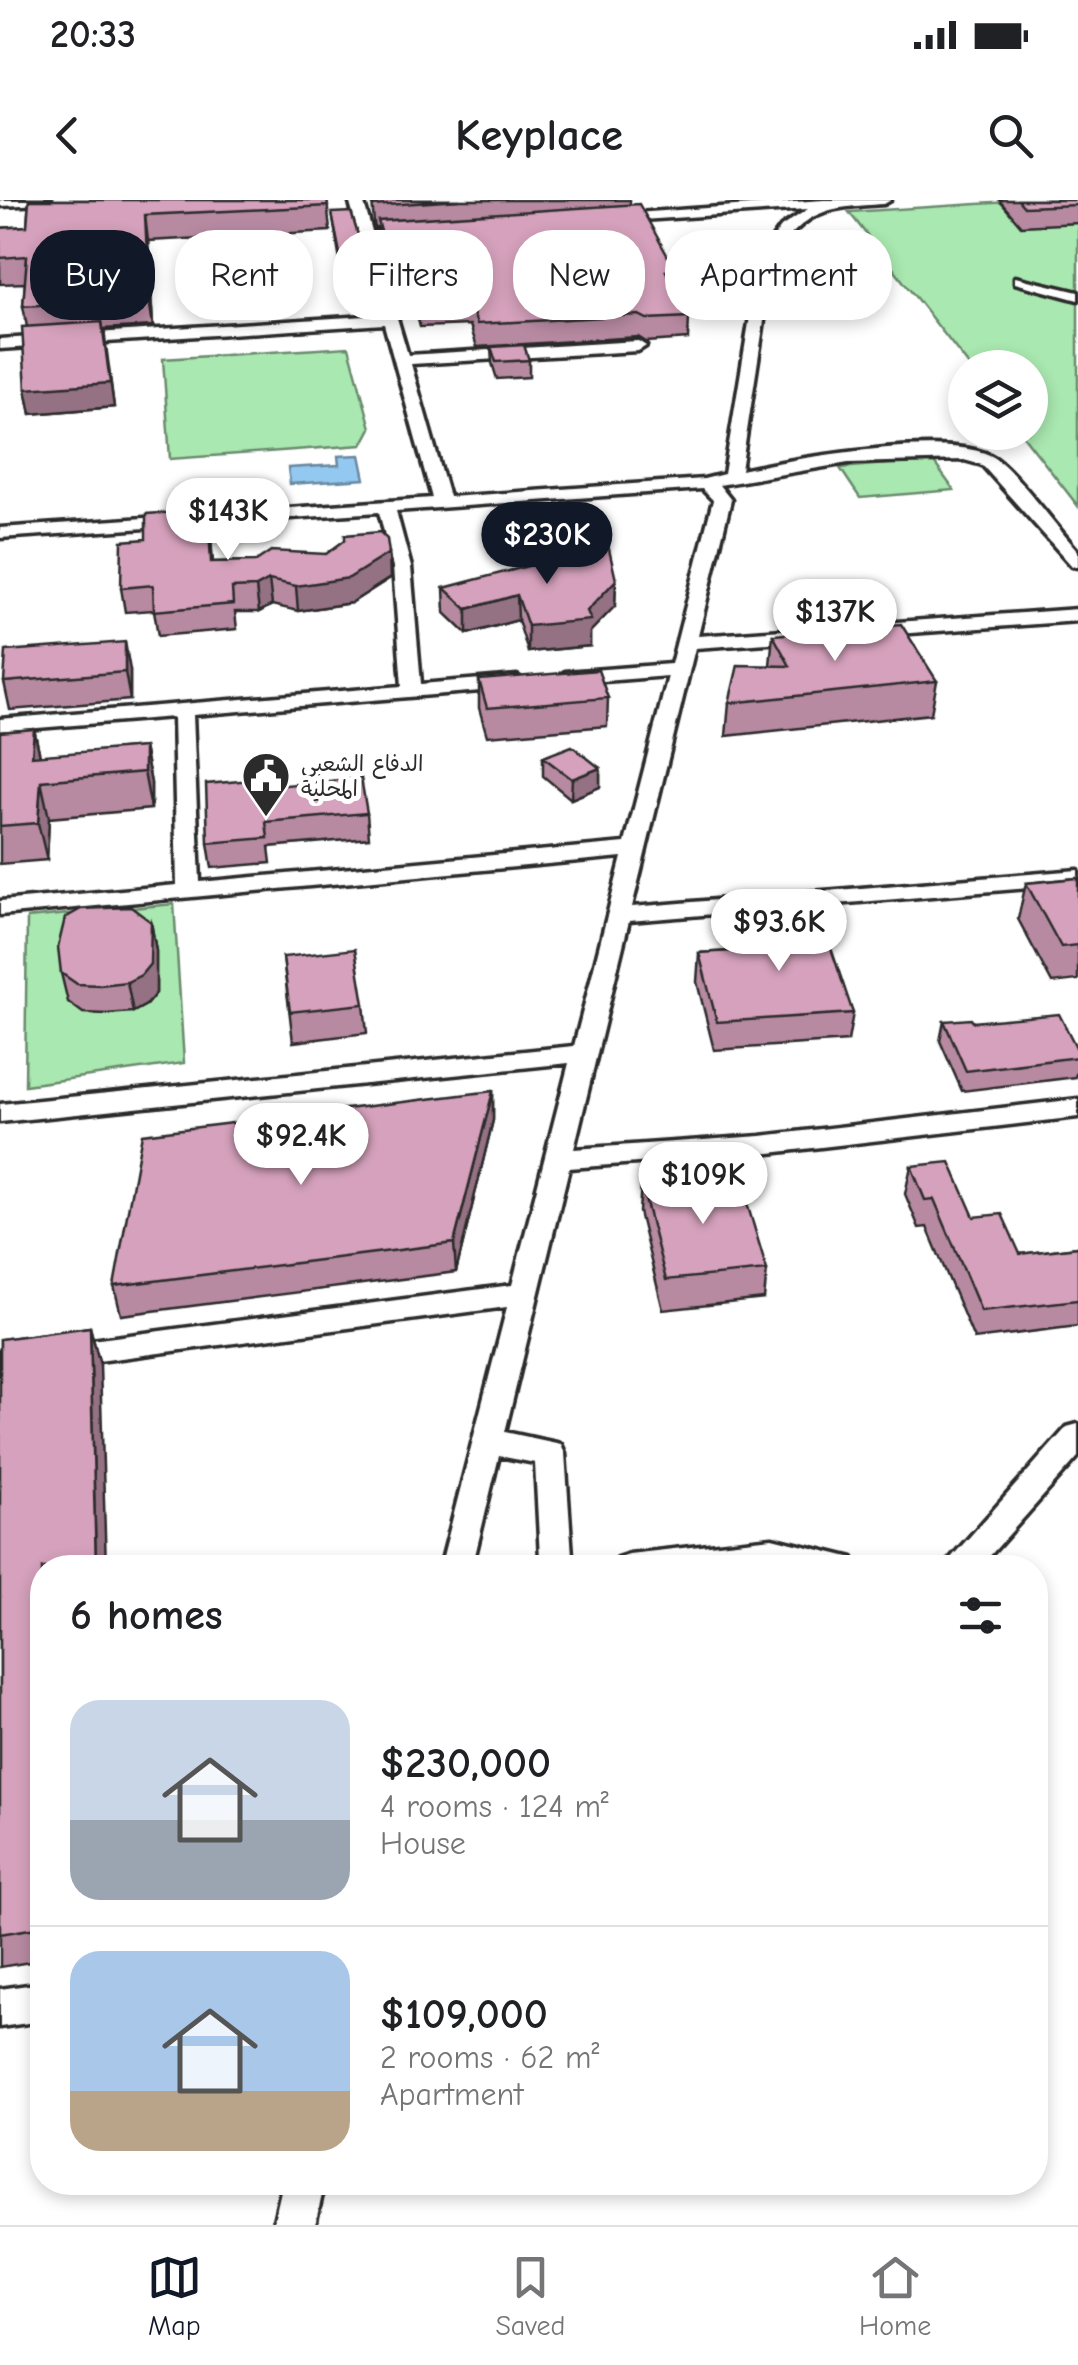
<!DOCTYPE html>
<meta charset="utf-8">
<style>
body{margin:0;font-family:"Comic Neue","Playpen Sans Arabic",sans-serif;background:#f2f2f2;color:#202124;height:100vh;display:flex;flex-direction:column;font-size:38px;white-space:nowrap}
*{box-sizing:border-box;margin:0}
p{font-size:32px;color:#757577}
.icon{flex:none;width:55px;height:55px;fill:none;stroke:currentColor;stroke-width:2;stroke-linecap:round;stroke-linejoin:round}
.map{position:relative;flex:1;overflow:hidden}
.side{position:absolute;left:30px;top:1355px;width:1018px;height:640px;display:flex;flex-direction:column;background:#fff;border-radius:40px;box-shadow:0 5px 15px #0003}
.side>*{flex:none}
.banner{position:absolute;left:30px;top:30px;width:1020px;height:90px;display:flex;gap:20px}
.controls{position:absolute;left:948px;top:150px;display:grid;gap:20px}
.controls a{display:grid;place-items:center;width:100px;height:100px;border-radius:50%;background:#fff;box-shadow:0 5px 15px #0003;font-size:50px}
.price{position:absolute;translate:-50% -85px;padding:0 22px;border-radius:35px;background:#fff;color:#222;font-size:32px;line-height:65px;filter:drop-shadow(0 2px 5px #0008)}
.price::after{content:'';position:absolute;left:50%;top:60px;width:30px;height:22px;margin-left:-15px;background:inherit;clip-path:polygon(0 0,100% 0,50% 100%)}
.price.active{background:#111827;color:#fff}
ul{padding:0;list-style:none}
li{display:flex;align-items:center;gap:30px;height:250px;padding:0 40px}
li+li{border-top:2px solid #e0e0e0}
li span{display:grid;place-items:center;flex:none;width:280px;height:200px;border-radius:30px;color:#555}
li>.icon{margin-inline-start:auto}
span .icon{width:120px;height:120px;fill:#fffc;stroke-width:1}
li b{font-size:42px}
h2{display:flex;justify-content:space-between;align-items:center;height:120px;padding:0 40px;font-size:42px}
.chip{padding:0 35px;border-radius:40px;background:#fff;box-shadow:0 5px 15px #0003;font-size:35px;line-height:90px}
.chip.active{background:#111827;color:#fff}
.status{display:flex;justify-content:space-between;align-items:center;height:70px;padding:0 50px;background:#fff;direction:ltr}
.status svg{height:28px;fill:currentColor}
header{display:flex;justify-content:space-between;align-items:center;height:130px;padding:0 40px;background:#fff;font-size:45px;font-weight:800}
.menu{display:flex;justify-content:space-around;align-items:center;height:140px;border-top:2px solid #e0e0e0;background:#fff;font-size:28px;color:#757577}
.menu a{display:grid;justify-items:center;gap:5px}
.menu .active{color:#111827}
.map>svg:first-child{display:block}
</style>
<div class="status"><b>20:33</b><svg viewBox="0 0 49 12"><path d="M0 12V9h3v3zM5 12V6h3v6zM10 12V3h3v9zM15 12V0h3v12zM26 1h20v11H26zM47 4h2v5h-2z"/></svg></div>
<header><svg class="icon" aria-label="back" viewBox="0 0 24 24"><path d="M15 5l-7 7 7 7"/></svg>Keyplace<svg class="icon" aria-label="search" viewBox="0 0 24 24"><circle cx="10" cy="10" r="6"/><path d="M15 15l6 6"/></svg></header>
<div class="map">
<svg width="1078" height="2025" viewBox="0 0 1078 2025">
<rect width="100%" height="100%" fill="#fff"/>
<filter id="ink" filterUnits="userSpaceOnUse"><feTurbulence type="fractalNoise" baseFrequency=".01" numOctaves="2"/><feDisplacementMap in="SourceGraphic" scale="20" xChannelSelector="R" yChannelSelector="G"/><feConvolveMatrix kernelMatrix="1 2 1 2 8 2 1 2 1" color-interpolation-filters="sRGB"/></filter>
<g filter="url(#ink)">
<g fill="#a9e8b0" stroke="#6a8a6e" stroke-width="2.5">
<polygon points="1041,0 1078,0 1078,306 1021,233 1030,232 1030,168 970,167 849,12"/>
<polygon points="349,147 371,228 362,245 170,259 163,159"/>
<polygon points="932,260 954,290 860,298 840,268"/>
<polygon points="174,704 184,863 25,885 27,718"/>
</g>
<polygon fill="#93c8f0" stroke="#6989a1" stroke-width="2.5" points="360,255 365,279 290,284 288,268 339,265 338,256"/>
<g fill="none" stroke-linecap="round" stroke-linejoin="round">
<g stroke="#2b2b2b" stroke-width="7">
<g id="street">
<polygon points="0,0 51,0 44,4 0,6"/>
<path d="M349 0H363L372 32 413 29 420 33 413 37 374 40 408 155 638 141 646 146 638 151 411 164 449 297 704 279 724 274 760 56 781 27 808 9 611 22 606 21V15L824 0H891L884 4C827 8 810 7 774 56L741 270C791 259 953 230 995 258 1017 273 1058 329 1078 351V367L1072 366 982 265 964 260 848 263 719 285 731 300 698 436 811 428 821 434 811 440 695 448 632 707 1078 670V684L629 721 574 949 761 936 1078 899V917L761 954 569 968 505 1232 561 1244 565 1253 572 1356 578 1368H544L540 1358 535 1263 499 1256 472 1368H440L507 1107 0 1174V1152L512 1085 569 863 0 922V904L574 846 622 657 0 715V701L177 685 173 517 0 531V519L402 486 393 367 379 312 0 338V328L432 298 384 124 0 149V139L382 115ZM702 289 713 300 671 464 565 472 555 478 565 484 668 476 625 643 200 682 193 515 517 488 527 482 517 476 421 484 411 367 396 311Z"/>
<polygon points="1015,77 1078,92 1078,100 1015,83"/>
<polygon points="1078,409 1078,421 869,436 859,430 869,424"/>
<polygon points="1078,1224 1078,1257 979,1368 942,1368 1067,1227"/>
<polygon points="772,1338 853,1358 857,1368 613,1368 617,1358 629,1354"/>
<polygon points="42,1783 42,1821 0,1827 0,1789"/>
<polygon points="283,1982 325,1982 315,2025 273,2025"/>
</g>
</g>
<use href="#street" fill="#fff" fill-rule="evenodd"/>
</g>
<g fill="#b78aa2" stroke="#2b2b2b" stroke-width="2.5">
<polygon points="29,0 327,0 330,31 148,41 153,126 104,129 114,207 31,214 26,189 27,127 23,106 25,83 0,84 0,28 27,26"/>
<polygon points="375,0 630,0 630,4 676,71 675,88 689,117 688,139 646,142 638,137 477,147 470,125 420,127 413,101 405,101 397,69 387,70 379,42 378,28 375,28 374,23 372,1 376,1"/>
<polygon points="999,0 1078,0 1078,23 1021,26"/>
<polygon points="332,13 365,58 365,71 342,72"/>
<polygon points="491,147 529,160 529,177 497,179 492,163"/>
<polygon points="208,310 213,362 256,361 326,354 389,353 390,378 351,403 298,411 272,405 259,412 235,412 237,429 158,436 154,410 125,412 121,388 146,339"/>
<polygon points="616,380 615,406 590,432 590,446 528,452 518,420 467,434 445,413 444,388"/>
<polygon points="773,435 937,481 931,514 726,536 729,503 770,465"/>
<polygon points="130,470 130,500 10,510 4,482"/>
<polygon points="479,480 608,498 607,526 487,536 479,508"/>
<polygon points="34,529 40,556 144,547 151,583 151,609 49,618 47,660 0,664 0,532"/>
<polygon points="543,557 600,568 600,587 571,599 543,576"/>
<polygon points="264,587 367,613 369,638 269,647 271,663 212,668 208,643"/>
<polygon points="1078,678 1078,780 1052,783 1018,719 1026,683"/>
<polygon points="781,698 853,813 848,841 714,850 697,782 699,753 785,748 777,726"/>
<polygon points="151,722 156,751 156,793 146,805 133,812 106,814 83,813 68,802 61,773"/>
<polygon points="283,757 364,804 367,833 293,842"/>
<polygon points="944,821 973,822 1078,851 1078,867 1075,877 962,891 940,841"/>
<polygon points="493,891 493,920 456,1072 121,1115 114,1086"/>
<polygon points="911,966 1020,1054 1078,1047 1078,1126 974,1139 927,1027 919,1028 905,994"/>
<polygon points="641,983 767,1070 764,1099 663,1110 639,1012"/>
<polygon points="90,1127 100,1165 42,1368 42,1760 0,1767 0,1139"/>
</g>
<g fill="#957184" stroke="#2b2b2b" stroke-width="2.5">
<polygon points="145,15 148,41 153,126 149,99"/>
<polygon points="102,122 114,207 31,214 26,189"/>
<polygon points="208,310 211,334 214,387 211,362"/>
<polygon points="389,353 390,378 351,403 298,411 296,386"/>
<polygon points="269,380 272,405 259,412 256,387"/>
<polygon points="616,380 615,406 590,432 590,446 528,452 528,426 587,411"/>
<polygon points="517,395 518,420 467,434 467,409"/>
<polygon points="125,442 130,470 130,500 125,472"/>
<polygon points="34,529 42,565 32,556"/>
<polygon points="144,547 151,583 151,609 144,572"/>
<polygon points="600,568 600,587 571,599 572,579"/>
<polygon points="41,581 49,618 47,660 38,623"/>
<polygon points="151,722 156,751 156,793 146,805 133,812 127,782"/>
<polygon points="493,891 493,920 456,1072 454,1043"/>
<polygon points="90,1127 100,1165 106,1368 96,1368"/>
</g>
<g fill="#d5a1bc" stroke="#2b2b2b" stroke-width="2.5">
<polygon points="29,0 327,0 328,6 145,15 149,99 23,106 27,56 0,58 0,28 27,26"/>
<polygon points="379,0 460,0 373,6 372,1"/>
<polygon points="1018,0 1078,0 1078,5 1024,7"/>
<polygon points="639,4 676,71 666,71 689,117 647,119 639,115 477,124 469,102 419,105 412,79 404,79 395,47 386,48 378,21"/>
<polygon points="351,12 365,58 341,59 332,13"/>
<polygon points="102,122 110,183 26,189 22,127"/>
<polygon points="524,145 529,160 496,162 491,147"/>
<polygon points="208,310 211,362 256,361 271,351 326,354 345,340 345,335 380,332 387,339 389,353 349,378 296,386 269,380 256,387 232,388 233,404 154,411 153,385 121,388 122,341 146,339 146,314"/>
<polygon points="608,345 616,380 587,411 591,420 528,426 517,395 467,409 444,388"/>
<polygon points="901,424 937,481 729,503 738,465 790,466 773,435"/>
<polygon points="125,442 125,472 4,482 6,451"/>
<polygon points="598,470 608,498 487,508 479,480"/>
<polygon points="34,529 32,556 144,547 144,572 41,581 38,623 0,626 0,532"/>
<polygon points="572,546 600,568 572,579 543,557"/>
<polygon points="361,578 367,613 266,622 268,638 208,643 206,584 263,579 264,587"/>
<polygon points="1078,678 1078,745 1061,747 1026,683"/>
<polygon points="813,695 853,813 717,822 699,753 799,747 781,698"/>
<polygon points="131,707 151,722 150,764 141,775 127,782 100,785 77,784 61,773 58,747 65,718 81,709"/>
<polygon points="355,749 364,804 290,812 283,757"/>
<polygon points="1059,814 1078,851 1078,857 966,871 944,821 971,819 973,822"/>
<polygon points="493,891 454,1043 114,1086 142,934"/>
<polygon points="950,962 974,1017 1002,1014 1020,1054 1078,1047 1078,1100 981,1111 934,999 925,1000 911,966"/>
<polygon points="738,973 767,1070 666,1080 641,983"/>
<polygon points="90,1127 96,1368 42,1368 42,1727 0,1734 0,1139"/>
</g>
</g>
<defs>
<g id="civic-pin" transform="scale(2.5)"><path d="M0 17L-7.5 6A9.5 9.5 0 1 1 7.5 6Z" fill="#2b2b2b" stroke="#fff"/><path d="M-.6-6.5H3V-4.5H.6V-3L4-1V1h2V6H-6V1h2V-1L-.6-3ZM-1.2 2.5V6h2.4V2.5Z" fill="#fff"/></g>
</defs>
<g fill-rule="evenodd">
<use href="#civic-pin" x="266" y="576"/>
</g>
<g text-anchor="middle" stroke-width="10" stroke-linejoin="round" paint-order="stroke">
<g font-size="22" fill="#2b2b2b" stroke="#fff" text-anchor="start">
<text x="301" y="571">الدفاع الشعبي<tspan x="301" dy="25">المحلية</tspan></text>
</g>
</g>
</svg>
<div class="controls">
<a><svg class="icon" aria-label="layers" viewBox="0 0 24 24"><path d="M12 4l9 5-9 5-9-5zM3 14l9 5 9-5"/></svg></a>
</div>
<b class="price" style="left:228px;top:363px">$143K</b>
<b class="price active" style="left:547px;top:387px">$230K</b>
<b class="price" style="left:835px;top:464px">$137K</b>
<b class="price" style="left:779px;top:774px">$93.6K</b>
<b class="price" style="left:301px;top:988px">$92.4K</b>
<b class="price" style="left:703px;top:1027px">$109K</b>
<div class="banner">
<a class="chip active">Buy</a>
<a class="chip">Rent</a>
<a class="chip">Filters</a>
<a class="chip">New</a>
<a class="chip">Apartment</a>
</div>
<section class="side">
<h2>6 homes<svg class="icon" aria-label="filters" viewBox="0 0 24 24"><path d="M4 7h16M4 17h16"/><circle cx="9" cy="7" r="2"/><circle cx="15" cy="17" r="2"/></svg></h2>
<ul>
<li><span style="background:linear-gradient(#c9d6e8 60%,#9aa5b1 0)"><svg class="icon" aria-label="home" viewBox="0 0 24 24"><path d="M3 11l9-7 9 7M6 9v11h12V9"/></svg></span><div><b>$230,000</b><p>4 rooms · 124 m²</p><p>House</p></div></li>
<li><span style="background:linear-gradient(#a9c7e8 70%,#b9a48a 0)"><svg class="icon" aria-label="home" viewBox="0 0 24 24"><path d="M3 11l9-7 9 7M6 9v11h12V9"/></svg></span><div><b>$109,000</b><p>2 rooms · 62 m²</p><p>Apartment</p></div></li>
</ul>
</section>
</div>
<nav class="menu">
<a class="active"><svg class="icon" aria-label="map" viewBox="0 0 24 24"><path d="M3 6l6-2 6 2 6-2v14l-6 2-6-2-6 2zM9 4v14M15 6v14"/></svg>Map</a>
<a><svg class="icon" aria-label="saved" viewBox="0 0 24 24"><path d="M7 4h10v16l-5-4-5 4z"/></svg>Saved</a>
<a><svg class="icon" aria-label="home" viewBox="0 0 24 24"><path d="M3 11l9-7 9 7M6 9v11h12V9"/></svg>Home</a>
</nav>
